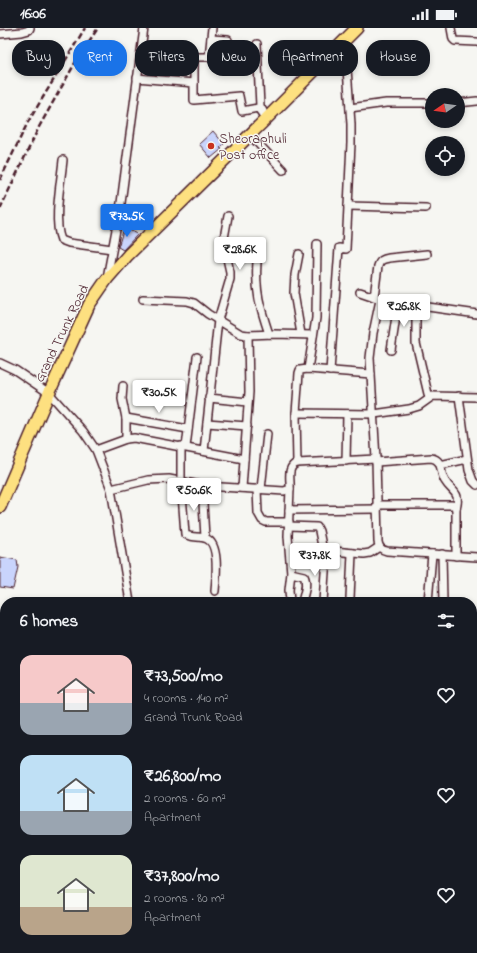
<!DOCTYPE html>
<meta charset="utf-8">
<style>
body{margin:0;font-family:"Indie Flower",sans-serif;background:#242831;color:#f1f3f6;height:100vh;display:flex;flex-direction:column;font-size:15px;white-space:nowrap}
*{box-sizing:border-box;margin:0}
p{font-size:13px;color:#9ea1a6}
.icon{flex:none;width:22px;height:22px;fill:none;stroke:currentColor;stroke-width:2;stroke-linecap:round;stroke-linejoin:round}
.map{position:relative;flex:1;overflow:hidden}
.side{position:absolute;left:0px;top:569px;width:477px;height:356px;display:flex;flex-direction:column;background:#171b24;border-radius:16px 16px 0 0;box-shadow:0 2px 6px #0003}
.side>*{flex:none}
.hud{position:absolute;left:12px;top:12px;width:453px;height:36px;display:flex;gap:8px}
.needle{width:26px;rotate:257deg}
.buttons{position:absolute;left:425px;top:60px;display:grid;gap:8px}
.buttons a{display:grid;place-items:center;width:40px;height:40px;border-radius:50%;background:#171b24;box-shadow:0 2px 6px #0003;font-size:20px}
.price{position:absolute;translate:-50% -34px;padding:0 9px;border-radius:4px;background:#fff;color:#222;font-size:13px;line-height:26px;filter:drop-shadow(0 1px 2px #0008)}
.price::after{content:'';position:absolute;left:50%;top:24px;width:12px;height:9px;margin-left:-6px;background:inherit;clip-path:polygon(0 0,100% 0,50% 100%)}
.price.active{background:#1a73e8;color:#fff}
ul{padding:0;list-style:none}
li{display:flex;align-items:center;gap:12px;height:100px;padding:0 20px}
li span{display:grid;place-items:center;flex:none;width:112px;height:80px;border-radius:12px;color:#555}
li>.icon{margin-inline-start:auto}
span .icon{width:48px;height:48px;fill:#fffc;stroke-width:1}
li b{font-size:17px}
h2{display:flex;justify-content:space-between;align-items:center;height:48px;padding:0 20px;font-size:17px}
.pill{padding:0 14px;border-radius:16px;background:#171b24;box-shadow:0 2px 6px #0003;font-size:14px;line-height:36px}
.pill.active{background:#1a73e8;color:#fff}
.status{display:flex;justify-content:space-between;align-items:center;height:28px;padding:0 20px;background:#171b24;direction:ltr}
.status svg{height:11px;fill:currentColor}
.map>svg:first-child{display:block}
</style>
<div class="status"><b>16:06</b><svg viewBox="0 0 49 12"><path d="M0 12V9h3v3zM5 12V6h3v6zM10 12V3h3v9zM15 12V0h3v12zM26 1h20v11H26zM47 4h2v5h-2z"/></svg></div>
<div class="map">
<svg width="477" height="925" viewBox="0 0 477 925">
<rect width="100%" height="100%" fill="#f6f6f2"/>
<filter id="ink" filterUnits="userSpaceOnUse"><feTurbulence type="fractalNoise" baseFrequency=".025" numOctaves="2"/><feDisplacementMap in="SourceGraphic" scale="8" xChannelSelector="R" yChannelSelector="G"/><feConvolveMatrix kernelMatrix="1 2 1 2 8 2 1 2 1" color-interpolation-filters="sRGB"/></filter>
<g filter="url(#ink)">
<g fill="#c9d4fc" stroke="#4a1f2b">
<polygon points="213,103 224,116 220,120 222,121 211,130 199,116"/>
<polygon points="124,200 138,206 123,222 118,219"/>
<polygon points="0,529 17,532 18,539 13,561 0,559"/>
</g>
<g fill="none" stroke-linecap="round" stroke-linejoin="round">
<g stroke="#4a1f2b" stroke-width="10">
<g id="street">
<polyline points="451,0 453,11 455,13 477,14"/>
<polyline points="0,6 22,4 29,2 30,0"/>
<polyline points="211,11 228,12"/>
<polyline points="257,16 260,78 263,83"/>
<polyline points="137,50 194,55 194,72 239,68 242,83 258,80 266,91"/>
<polyline points="194,55 194,29 209,29 212,0"/>
<polyline points="458,75 477,73"/>
<polyline points="350,80 386,75 432,75"/>
<polyline points="250,107 283,142"/>
<path d="M63 132C61 153 53 193 61 212L69 215 112 221"/>
<polyline points="348,178 426,180"/>
<polyline points="299,226 295,247 294,265 301,306"/>
<path d="M257 234C255 263 260 279 269 306"/>
<polyline points="107,250 121,175 144,0"/>
<polyline points="360,264 386,273 477,286"/>
<path d="M374 269 378 238C380 232 383 231 389 230L427 226"/>
<polyline points="143,271 187,273 194,275 208,286 241,306 248,307 274,306 313,307"/>
<path d="M380 272 373 305 370 330 376 431 378 514C379 519 381 522 387 523L477 529"/>
<polyline points="416,277 416,315 429,370"/>
<polyline points="391,322 398,275"/>
<polyline points="0,335 15,342 49,365 83,403 96,422 111,461 130,574"/>
<polyline points="308,341 316,290 317,216"/>
<polyline points="330,343 339,220 346,221 351,115 351,96 345,13"/>
<polyline points="123,358 122,371 126,390 126,411"/>
<polyline points="459,368 469,442 473,453 477,457"/>
<polyline points="209,370 248,374"/>
<polyline points="296,385 374,386 409,381 419,378 433,368 477,369"/>
<polyline points="126,390 188,401"/>
<polyline points="207,395 247,398"/>
<path d="M181 418V453L185 506C192 511 200 507 207 511 220 517 216 550 215 563"/>
<polyline points="186,419 197,329"/>
<polyline points="96,422 126,411 134,410 244,431"/>
<polyline points="204,423 218,292 230,251 230,244 224,217 224,210 228,188"/>
<polyline points="346,433 347,386"/>
<path d="M376 434 431 430C444 432 439 444 445 453 452 465 461 463 456 481"/>
<polyline points="297,435 296,385 299,345 300,342 308,341 371,346"/>
<polyline points="440,437 467,431"/>
<polyline points="202,458 205,509"/>
<polyline points="242,460 249,364 248,307"/>
<path d="M111 461 148 452 169 451 205 458 284 463 290 461C291 452 286 439 297 435L376 431"/>
<polyline points="257,461 258,485 262,492 266,494 289,494"/>
<polyline points="261,461 267,406"/>
<polyline points="377,477 452,477 455,478 456,481 456,528"/>
<polyline points="289,482 377,481"/>
<polyline points="289,498 317,499 319,503 322,518 326,530 323,574"/>
<polyline points="324,522 364,526 370,525 379,519"/>
<polyline points="442,526 443,574"/>
<path d="M291 545 304 548C308 556 304 565 302 574"/>
<polyline points="350,570 352,525"/>
<polyline points="290,574 289,562 291,545 288,508 290,461"/>
<polyline points="428,574 432,526"/>
<polyline points="472,598 477,594"/>
<polyline points="472,609 477,618"/>
<polyline points="0,638 5,638"/>
<polyline points="472,717 477,732"/>
<polyline points="472,764 477,764"/>
<polyline points="3,777 5,777"/>
<polyline points="472,879 477,879"/>
<polyline points="0,900 5,900"/>
<polyline points="472,902 475,925"/>
<polyline points="75,920 76,925"/>
<polyline points="445,920 445,925"/>
<polyline points="286,924 376,920"/>
<polyline points="134,925 285,924 290,920"/>
</g>
</g>
<g stroke="#4a1f2b" stroke-width="14">
<polyline id="primary" points="0,479 49,365 89,277 107,251 128,227 268,89 357,0"/>
</g>
<use href="#street" stroke="#f6f6f2" stroke-width="7"/>
<use href="#primary" stroke="#fde080" stroke-width="11"/>
<g stroke="#4a1f2b" stroke-width="2.5" stroke-dasharray="6 3" stroke-linecap="butt">
<polyline points="0,152 28,94 85,0"/>
<polyline points="0,181 39,99 79,28 98,0"/>
</g>
</g>
</g>
<circle fill="#c8321e" stroke="#f6f6f2" stroke-width="1.5" cx="211" cy="118" r="4"/>
<g text-anchor="middle" stroke-width="3" stroke-linejoin="round" paint-order="stroke">
<g font-size="14" fill="#4a1f2b" stroke="#f6f6f2" text-anchor="start">
<text x="219" y="115">Sheoraphuli<tspan x="219" dy="16">Post office</tspan></text>
</g>
<g font-size="14" fill="#4a1f2b" stroke="#f6f6f2">
<text transform="translate(61 305) rotate(-64)" y="5">Grand Trunk Road</text>
</g>
</g>
</svg>
<div class="buttons">
<a><svg class="needle" viewBox="-14 -14 28 28"><path d="M0-13l5 13h-10z" fill="#e53935"/><path d="M0 13l5-13h-10z" fill="#9ea1a6"/></svg></a>
<a><svg class="icon" aria-label="locate" viewBox="0 0 24 24"><circle cx="12" cy="12" r="6"/><path d="M12 2v4M12 18v4M2 12h4M18 12h4"/></svg></a>
</div>
<b class="price active" style="left:127px;top:210px">₹73.5K</b>
<b class="price" style="left:240px;top:243px">₹28.6K</b>
<b class="price" style="left:404px;top:300px">₹26.8K</b>
<b class="price" style="left:159px;top:386px">₹30.5K</b>
<b class="price" style="left:194px;top:484px">₹50.6K</b>
<b class="price" style="left:315px;top:549px">₹37.8K</b>
<div class="hud">
<a class="pill">Buy</a>
<a class="pill active">Rent</a>
<a class="pill">Filters</a>
<a class="pill">New</a>
<a class="pill">Apartment</a>
<a class="pill">House</a>
</div>
<section class="side">
<h2>6 homes<svg class="icon" aria-label="filters" viewBox="0 0 24 24"><path d="M4 7h16M4 17h16"/><circle cx="9" cy="7" r="2"/><circle cx="15" cy="17" r="2"/></svg></h2>
<ul>
<li><span style="background:linear-gradient(#f6c9c9 60%,#9aa5b1 0)"><svg class="icon" aria-label="home" viewBox="0 0 24 24"><path d="M3 11l9-7 9 7M6 9v11h12V9"/></svg></span><div><b>₹73,500/mo</b><p>4 rooms · 140 m²</p><p>Grand Trunk Road</p></div><svg class="icon" aria-label="heart" viewBox="0 0 24 24"><path d="M12 20l-8-8c-3-5 5-10 8-4 3-6 11-1 8 4z"/></svg></li>
<li><span style="background:linear-gradient(#bfe0f5 70%,#9aa5b1 0)"><svg class="icon" aria-label="home" viewBox="0 0 24 24"><path d="M3 11l9-7 9 7M6 9v11h12V9"/></svg></span><div><b>₹26,800/mo</b><p>2 rooms · 60 m²</p><p>Apartment</p></div><svg class="icon" aria-label="heart" viewBox="0 0 24 24"><path d="M12 20l-8-8c-3-5 5-10 8-4 3-6 11-1 8 4z"/></svg></li>
<li><span style="background:linear-gradient(#dfe7d0 65%,#b9a48a 0)"><svg class="icon" aria-label="home" viewBox="0 0 24 24"><path d="M3 11l9-7 9 7M6 9v11h12V9"/></svg></span><div><b>₹37,800/mo</b><p>2 rooms · 80 m²</p><p>Apartment</p></div><svg class="icon" aria-label="heart" viewBox="0 0 24 24"><path d="M12 20l-8-8c-3-5 5-10 8-4 3-6 11-1 8 4z"/></svg></li>
</ul>
</section>
</div>
